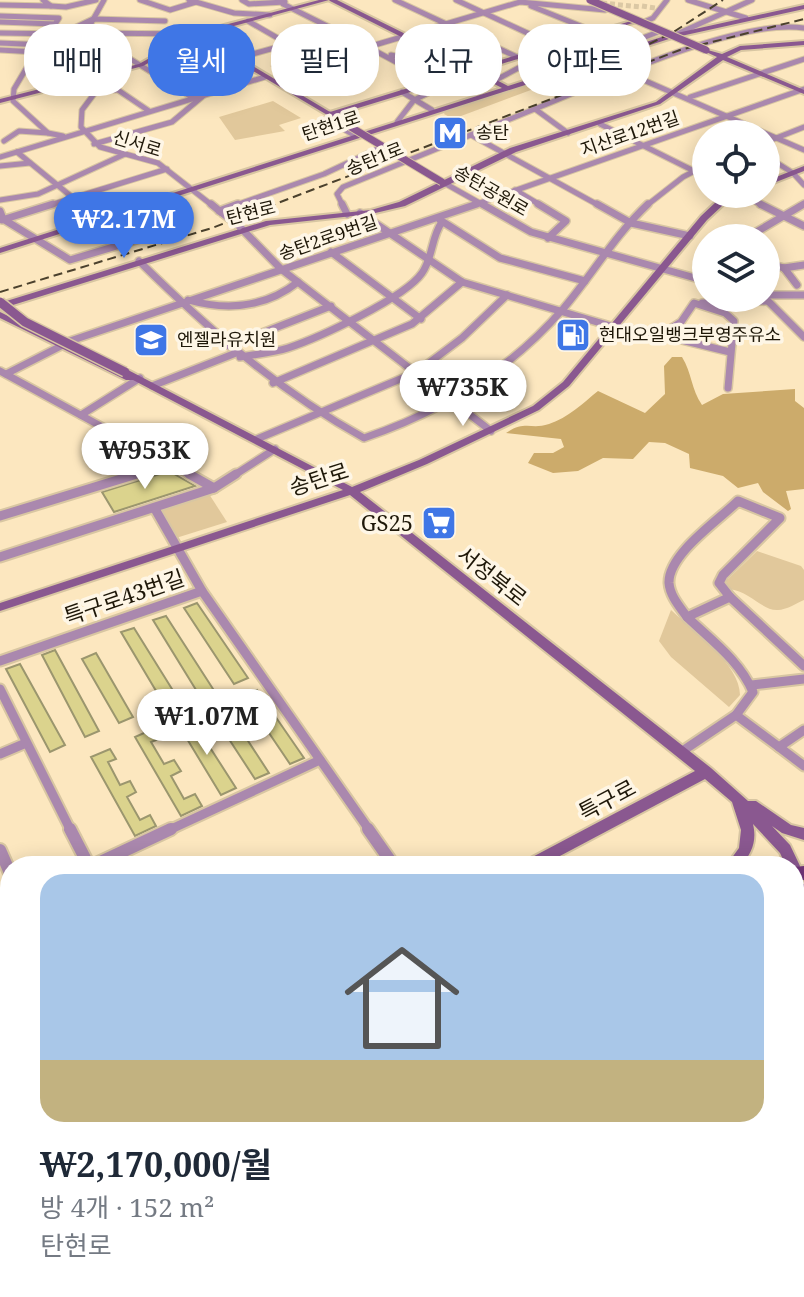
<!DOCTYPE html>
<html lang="ko">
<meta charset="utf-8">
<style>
body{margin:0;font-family:"Noto Serif","Noto Sans KR",serif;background:#f6f6f7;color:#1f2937;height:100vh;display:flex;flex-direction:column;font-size:30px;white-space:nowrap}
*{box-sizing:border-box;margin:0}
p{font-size:26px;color:#747a83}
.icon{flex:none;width:44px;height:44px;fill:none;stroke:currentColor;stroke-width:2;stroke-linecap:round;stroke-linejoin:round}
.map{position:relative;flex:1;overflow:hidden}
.panel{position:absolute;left:0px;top:856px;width:804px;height:442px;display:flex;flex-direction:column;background:#fff;border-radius:32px 32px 0 0;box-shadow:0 4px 20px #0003}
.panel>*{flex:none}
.banner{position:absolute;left:24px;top:24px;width:756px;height:72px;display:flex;gap:16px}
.buttons{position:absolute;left:692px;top:120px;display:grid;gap:16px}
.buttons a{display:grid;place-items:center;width:88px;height:88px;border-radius:50%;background:#fff;box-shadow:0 4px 20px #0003;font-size:40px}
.price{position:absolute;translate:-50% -68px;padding:0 18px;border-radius:28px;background:#fff;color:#222;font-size:26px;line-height:52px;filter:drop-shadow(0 2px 4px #0008)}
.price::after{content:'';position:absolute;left:50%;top:48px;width:24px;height:18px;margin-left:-12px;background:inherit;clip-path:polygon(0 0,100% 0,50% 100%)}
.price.current{background:#3f76e6;color:#fff}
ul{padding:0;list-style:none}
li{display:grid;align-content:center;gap:16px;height:424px;padding:0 40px}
li span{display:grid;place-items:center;height:248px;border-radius:24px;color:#555}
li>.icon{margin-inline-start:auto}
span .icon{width:144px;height:144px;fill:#fffc;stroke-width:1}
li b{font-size:34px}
.tag{padding:0 28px;border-radius:32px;background:#fff;box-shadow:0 4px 20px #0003;font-size:28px;line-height:72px}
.tag.current{background:#3f76e6;color:#fff}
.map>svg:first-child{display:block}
</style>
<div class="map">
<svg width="804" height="1297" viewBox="0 0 804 1297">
<rect width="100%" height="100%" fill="#fce7bf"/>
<g fill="#e1c89b">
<polygon points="340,46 367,63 316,78 294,65 273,68 270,66"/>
<polygon points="638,50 453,119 444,114 446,110"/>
<polygon points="273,101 301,118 279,125 285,131 235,140 219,117"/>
<polygon points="209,494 227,522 176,538 160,510"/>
<path d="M757 551 801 566 804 570V600C797 603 786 610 778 610 762 611 750 591 729 589L726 581Z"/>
<path d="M671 610C693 631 740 664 740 695L729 707 671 657 659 641Z"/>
<polygon points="794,1255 804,1263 804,1297 716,1297 721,1288 794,1288"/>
<polygon points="107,1288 259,1288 245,1297 92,1297"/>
</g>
<path fill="#ccab6b" d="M672 357H682C692 373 691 389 702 405L723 394 795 389V401L804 408V489L786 491 791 509 788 511 763 492 758 483 738 488 723 476 690 468 689 454 665 443 649 442 633 459 603 458 578 471 553 473 528 463 534 453H553L564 447 561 439 506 433C525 420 531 430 549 424 568 418 583 403 598 391L645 413 665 394 664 366Z"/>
<g fill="#dbd38d" stroke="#9b966e" stroke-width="2">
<polygon points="169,471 195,486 114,512 102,492"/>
<polygon points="197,603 248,678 234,684 184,608"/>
<polygon points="166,616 215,692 201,698 153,620"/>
<polygon points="134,628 182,705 168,711 121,632"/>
<polygon points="55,650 99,731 85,737 42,655"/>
<polygon points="96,653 133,717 119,723 82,659"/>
<polygon points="20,664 65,745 50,752 6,669"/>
<polygon points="257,690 304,758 290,764 244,696"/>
<polygon points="224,704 269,773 255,779 210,710"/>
<polygon points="191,718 236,788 221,795 178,724"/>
<polygon points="153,729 159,739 151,742 164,764 174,760 181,771 171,776 184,799 195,794 202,806 181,816 135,737"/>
<polygon points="110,749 116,759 108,762 120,785 130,781 136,792 127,797 140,820 150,815 156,826 135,836 91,757"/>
</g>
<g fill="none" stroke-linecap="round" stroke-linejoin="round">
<g stroke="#dbc8a4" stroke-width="5" stroke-dasharray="5 3" stroke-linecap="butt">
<polyline points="602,3 641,7"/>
<polyline points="642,6 661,9"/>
</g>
<g stroke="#d8c6a2" stroke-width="7">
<g id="street-far3">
<polyline points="140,0 170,10 196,2"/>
<polyline points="189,0 234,13 270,15"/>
<polyline points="242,0 249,4 285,2"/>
<polyline points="395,0 517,57"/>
<polyline points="456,0 590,62"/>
<polyline points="688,0 746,18"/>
<polyline points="283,4 373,49"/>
<polyline points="0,5 51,6 43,0"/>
<polyline points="51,6 66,7 96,0"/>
<polyline points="531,6 598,33"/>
<polyline points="0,16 59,18 55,24 0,22"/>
<polyline points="165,21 93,19 68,31 67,39 97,90 82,110 81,127 100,147 158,163 213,206"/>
<polyline points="248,21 288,44"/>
<polyline points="644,22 653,18 667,0"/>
<polyline points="0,33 66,34"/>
<polyline points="84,33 196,34"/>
<polyline points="677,34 752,0"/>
<polyline points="0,43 71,46"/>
<polyline points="0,50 36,52 14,89 13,101 48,133 63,136"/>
<polyline points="75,52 119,52 193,98"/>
<polyline points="75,52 104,0"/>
<polyline points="391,55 471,72"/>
<polyline points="586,60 658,32"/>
<polyline points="625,72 804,150"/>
<polyline points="163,79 335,31"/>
<polyline points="494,81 524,65 533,53"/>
<polyline points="435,83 368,47 520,2 605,10"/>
<polyline points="97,90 118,90 149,111"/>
<polyline points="402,92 432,110"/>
<polyline points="690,97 804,59"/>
<polyline points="535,109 568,133"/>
<polyline points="330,114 326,119 354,135"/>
<polyline points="397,122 414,100 471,72"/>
<polyline points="600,124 706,177"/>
<polyline points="471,135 600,206"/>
<polyline points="4,141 19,131 48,133"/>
<polyline points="766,142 804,127"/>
<polyline points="94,144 172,122 203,96"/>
<polyline points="17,152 83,206"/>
<polyline points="766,156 793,173 804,185"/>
<polyline points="0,157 265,77"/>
<polyline points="0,166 30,163"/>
<polyline points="446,184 485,206"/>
<polyline points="515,190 542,206"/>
<polyline points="739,194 764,206"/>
<polyline points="0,200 38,194 125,154"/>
<polyline points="155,200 158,206"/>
<polyline points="47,206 167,169"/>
<polyline points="233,206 324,174 377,149"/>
<path d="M343 206 337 194 343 187C411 159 479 131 547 104 608 79 742 18 804 28"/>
<polyline points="471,206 804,89"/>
<polyline points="646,206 683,177 706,165"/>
<polyline points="799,206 804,204"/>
</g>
</g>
<g stroke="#d8c6a2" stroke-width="10">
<g id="street-far2">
<polyline points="80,204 98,219"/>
<polyline points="211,204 222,213"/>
<polyline points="342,204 347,214"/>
<polyline points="482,204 531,232 706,281"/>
<polyline points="538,204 566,221 548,238"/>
<polyline points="597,204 631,223 690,236"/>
<polyline points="760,204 804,226"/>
<polyline points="0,211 3,219 70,260 153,235 166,227 157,204"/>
<polyline points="219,211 238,204"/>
<polyline points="360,213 462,282 614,327 661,335 681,322 694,303 725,313 734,321 728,388"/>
<polyline points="2,220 53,204"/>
<polyline points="440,220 500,258 585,281"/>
<polyline points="123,222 160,231"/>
<polyline points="239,226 281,269 491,431"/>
<polyline points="746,238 804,204"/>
<polyline points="331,252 421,319"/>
<path d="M139 261C208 329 279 391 364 438 441 412 509 371 563 309 592 275 615 235 648 204"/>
<polyline points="766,263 784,268 804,265"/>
<polyline points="784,268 797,285"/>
<polyline points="766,295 804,295"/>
<polyline points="765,298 804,337"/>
<path d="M188 300C228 311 265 308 298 282"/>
<polyline points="702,303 767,301"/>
<polyline points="661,335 730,352"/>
<polyline points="70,341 477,204"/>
<polyline points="229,346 331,306"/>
<path d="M240 357C256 354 273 353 288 348 318 338 405 298 422 273 433 258 431 237 442 222"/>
<polyline points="0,371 192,476"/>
<polyline points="6,374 61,346"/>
<polyline points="273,383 412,324 462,282"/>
<polyline points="152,386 236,353"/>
<polyline points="81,415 140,378"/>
<polyline points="257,439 417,372 462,338 507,295"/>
<polyline points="130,476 170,464"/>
<polyline points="233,476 275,449"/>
</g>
</g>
<g stroke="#d8c6a2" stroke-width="13">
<g id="street-far1">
<polyline points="189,474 214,488"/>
<path d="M738 501 780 518 723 575 719 583 730 597 687 617C680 607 670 596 669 583 668 554 719 520 738 501Z"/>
<polyline points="155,509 202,591 370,831"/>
<polyline points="0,516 137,474"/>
<polyline points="0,557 214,488 236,474"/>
<polyline points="730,597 804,666"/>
<polyline points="0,661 202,591"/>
<polyline points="752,685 804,679"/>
<polyline points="0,689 71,831"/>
<polyline points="736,715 779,747"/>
<polyline points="804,730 779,747 804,766"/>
<path d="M681 752 736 715 753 692C740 661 711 640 687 617"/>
<polyline points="0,754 26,743"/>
<polyline points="167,831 320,760"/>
</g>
</g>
<g stroke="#d8c6a2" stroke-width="16">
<g id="street">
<polyline points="70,829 89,866"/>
<polyline points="368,829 394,866"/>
<polyline points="0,850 10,873"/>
<polyline points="92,866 171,829"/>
<polyline points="0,908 10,904"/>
<polyline points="794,952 804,966"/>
<polyline points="0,1046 10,1072"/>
<polyline points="794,1052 804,1044"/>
<polyline points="316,1288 322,1297"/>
<polyline points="393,1297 399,1288"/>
</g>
</g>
<g stroke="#d8c6a2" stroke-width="4">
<g id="secondary">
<path d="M319 0H337L474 68 631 21 636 22 479 71 508 86 668 35 804 5V9L672 38 0 253V248L502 88 473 73 335 115 338 117 334 119 196 37 143 66 0 103V99L139 64 194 33ZM329 0 330 1 467 70 330 112 201 35Z"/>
<polygon points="804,41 804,45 741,50 727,57 804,90 804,94 723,60 660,104 516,152 405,206 371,214 270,225 0,309 0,303 266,221 371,210 399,202 510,148 656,102 717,57 704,51 704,49 722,54 740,46"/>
<polygon points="804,166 804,171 766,186 766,181"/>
<path d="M734 194H745L723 205 707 220 569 386 539 410 427 464 360 492 711 768 748 801H756L791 825 804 828V840L782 833 772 826 790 845 800 866 798 870 794 872V866H786L780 853 753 824C757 841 752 853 741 866H726L739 848 741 830 732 802 705 779 541 866H521L523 862 695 771 350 495 0 611V603L343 490 133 380H126L0 318V312L121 371 128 370 352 487 419 460 533 406 563 382 701 216 717 201Z"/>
<polygon points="10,1137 10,1154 0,1158 0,1141"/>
</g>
</g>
<g stroke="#d8c6a2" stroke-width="4">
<g id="primary">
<polygon points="804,866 804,880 794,881 794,867"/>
<polygon points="804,884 804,898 794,900 794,886"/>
<polygon points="10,1284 10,1288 33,1288 28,1297 0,1297 0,1289"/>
<polygon points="43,1288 74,1288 69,1297 38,1297"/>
</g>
</g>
<use href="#street-far3" stroke="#aa88ae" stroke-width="5"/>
<use href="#street-far2" stroke="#aa88ae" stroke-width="7"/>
<use href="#street-far1" stroke="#aa88ae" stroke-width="9"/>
<use href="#street" stroke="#aa88ae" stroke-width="12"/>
<use href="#secondary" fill="#8a5890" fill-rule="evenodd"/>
<use href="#primary" fill="#72357a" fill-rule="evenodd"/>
<g stroke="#4b412d" stroke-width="2" stroke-dasharray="9 5" stroke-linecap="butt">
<polyline points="612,63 675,31 723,0"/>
<polyline points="0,292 212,228 680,50 804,19"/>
</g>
<g stroke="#d8c6a2" stroke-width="10" stroke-linecap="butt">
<polyline id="street-bridge" points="222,213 239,226"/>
</g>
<g stroke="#d8c6a2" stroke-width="9" stroke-linecap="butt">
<g id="secondary-bridge-far1">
<polyline points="590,0 706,50"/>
<polyline points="334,117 442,182"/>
</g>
</g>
<g stroke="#d8c6a2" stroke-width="12" stroke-linecap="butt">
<polyline id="secondary-bridge" points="0,302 25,322 125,372"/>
</g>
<use href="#street-bridge" stroke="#aa88ae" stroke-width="7"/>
<use href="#secondary-bridge-far1" stroke="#8a5890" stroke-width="7"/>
<use href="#secondary-bridge" stroke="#8a5890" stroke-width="9"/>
</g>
<defs>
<g id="metro-square" transform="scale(1.8)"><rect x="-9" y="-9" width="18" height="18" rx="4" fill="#3f76e6" stroke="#fef6e6"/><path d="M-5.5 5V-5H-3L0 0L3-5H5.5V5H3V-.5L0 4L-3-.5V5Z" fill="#fff"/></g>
<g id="fuel-square" transform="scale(1.8)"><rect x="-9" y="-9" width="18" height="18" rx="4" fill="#3f76e6" stroke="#fef6e6"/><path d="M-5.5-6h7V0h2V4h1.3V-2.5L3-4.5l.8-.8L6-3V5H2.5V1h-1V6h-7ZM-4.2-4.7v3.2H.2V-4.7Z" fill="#fff"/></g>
<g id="school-square" transform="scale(1.8)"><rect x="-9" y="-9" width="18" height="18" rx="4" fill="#3f76e6" stroke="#fef6e6"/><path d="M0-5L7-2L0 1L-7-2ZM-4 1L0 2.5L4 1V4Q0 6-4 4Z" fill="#fff"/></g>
<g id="supermarket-square" transform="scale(1.8)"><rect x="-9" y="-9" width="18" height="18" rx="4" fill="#3f76e6" stroke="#fef6e6"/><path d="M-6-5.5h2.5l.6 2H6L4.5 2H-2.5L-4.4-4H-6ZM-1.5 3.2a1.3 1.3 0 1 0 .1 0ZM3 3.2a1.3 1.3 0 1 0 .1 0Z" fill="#fff"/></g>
</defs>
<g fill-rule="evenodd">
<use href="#metro-square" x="450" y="133"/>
<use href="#fuel-square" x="573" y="335"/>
<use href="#school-square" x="151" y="340"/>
<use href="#supermarket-square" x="439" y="523"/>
</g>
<g text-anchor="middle" stroke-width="7" stroke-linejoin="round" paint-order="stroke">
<g font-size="18" fill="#1e1708" stroke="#fef6e6">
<text transform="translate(331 126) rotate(-18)" y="6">탄현1로</text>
<text transform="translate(630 134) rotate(-19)" y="6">지산로12번길</text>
<text transform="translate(137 144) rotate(17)" y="6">신서로</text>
<text transform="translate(375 159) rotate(-22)" y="6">송탄1로</text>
<text transform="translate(491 191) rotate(30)" y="6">송탄공원로</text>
<text transform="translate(251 213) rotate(-14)" y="6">탄현로</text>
<text transform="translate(328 238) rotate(-19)" y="6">송탄2로9번길</text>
</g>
<g font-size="18" fill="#1e1708" stroke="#fef6e6" text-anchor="start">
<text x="476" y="139">송탄</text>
<text x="599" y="341">현대오일뱅크부영주유소</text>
<text x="177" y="346">엔젤라유치원</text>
</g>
<g font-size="22" fill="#1e1708" stroke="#fef6e6">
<text transform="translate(319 479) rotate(-18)" y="8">송탄로</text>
<text transform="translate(492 576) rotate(38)" y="8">서정북로</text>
<text transform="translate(124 597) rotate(-19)" y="8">특구로43번길</text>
<text transform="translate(607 800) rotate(-28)" y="8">특구로</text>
</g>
<g font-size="22" fill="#1e1708" stroke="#fef6e6" text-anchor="end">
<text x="413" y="531">GS25</text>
</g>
</g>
</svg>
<div class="buttons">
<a><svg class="icon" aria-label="locate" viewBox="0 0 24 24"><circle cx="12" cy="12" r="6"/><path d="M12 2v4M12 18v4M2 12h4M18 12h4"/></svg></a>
<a><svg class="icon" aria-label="layers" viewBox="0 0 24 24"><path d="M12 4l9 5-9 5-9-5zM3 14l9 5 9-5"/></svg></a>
</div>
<b class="price current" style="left:124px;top:260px">₩2.17M</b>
<b class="price" style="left:463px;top:428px">₩735K</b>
<b class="price" style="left:145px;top:491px">₩953K</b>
<b class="price" style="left:207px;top:757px">₩1.07M</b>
<div class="banner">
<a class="tag">매매</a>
<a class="tag current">월세</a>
<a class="tag">필터</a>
<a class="tag">신규</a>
<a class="tag">아파트</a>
</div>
<section class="panel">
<ul>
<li><span style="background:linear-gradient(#a9c7e8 75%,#c2b280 0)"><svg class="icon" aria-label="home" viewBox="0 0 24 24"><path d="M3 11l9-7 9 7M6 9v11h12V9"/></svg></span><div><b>₩2,170,000/월</b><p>방 4개 · 152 m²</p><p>탄현로</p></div></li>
</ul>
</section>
</div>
